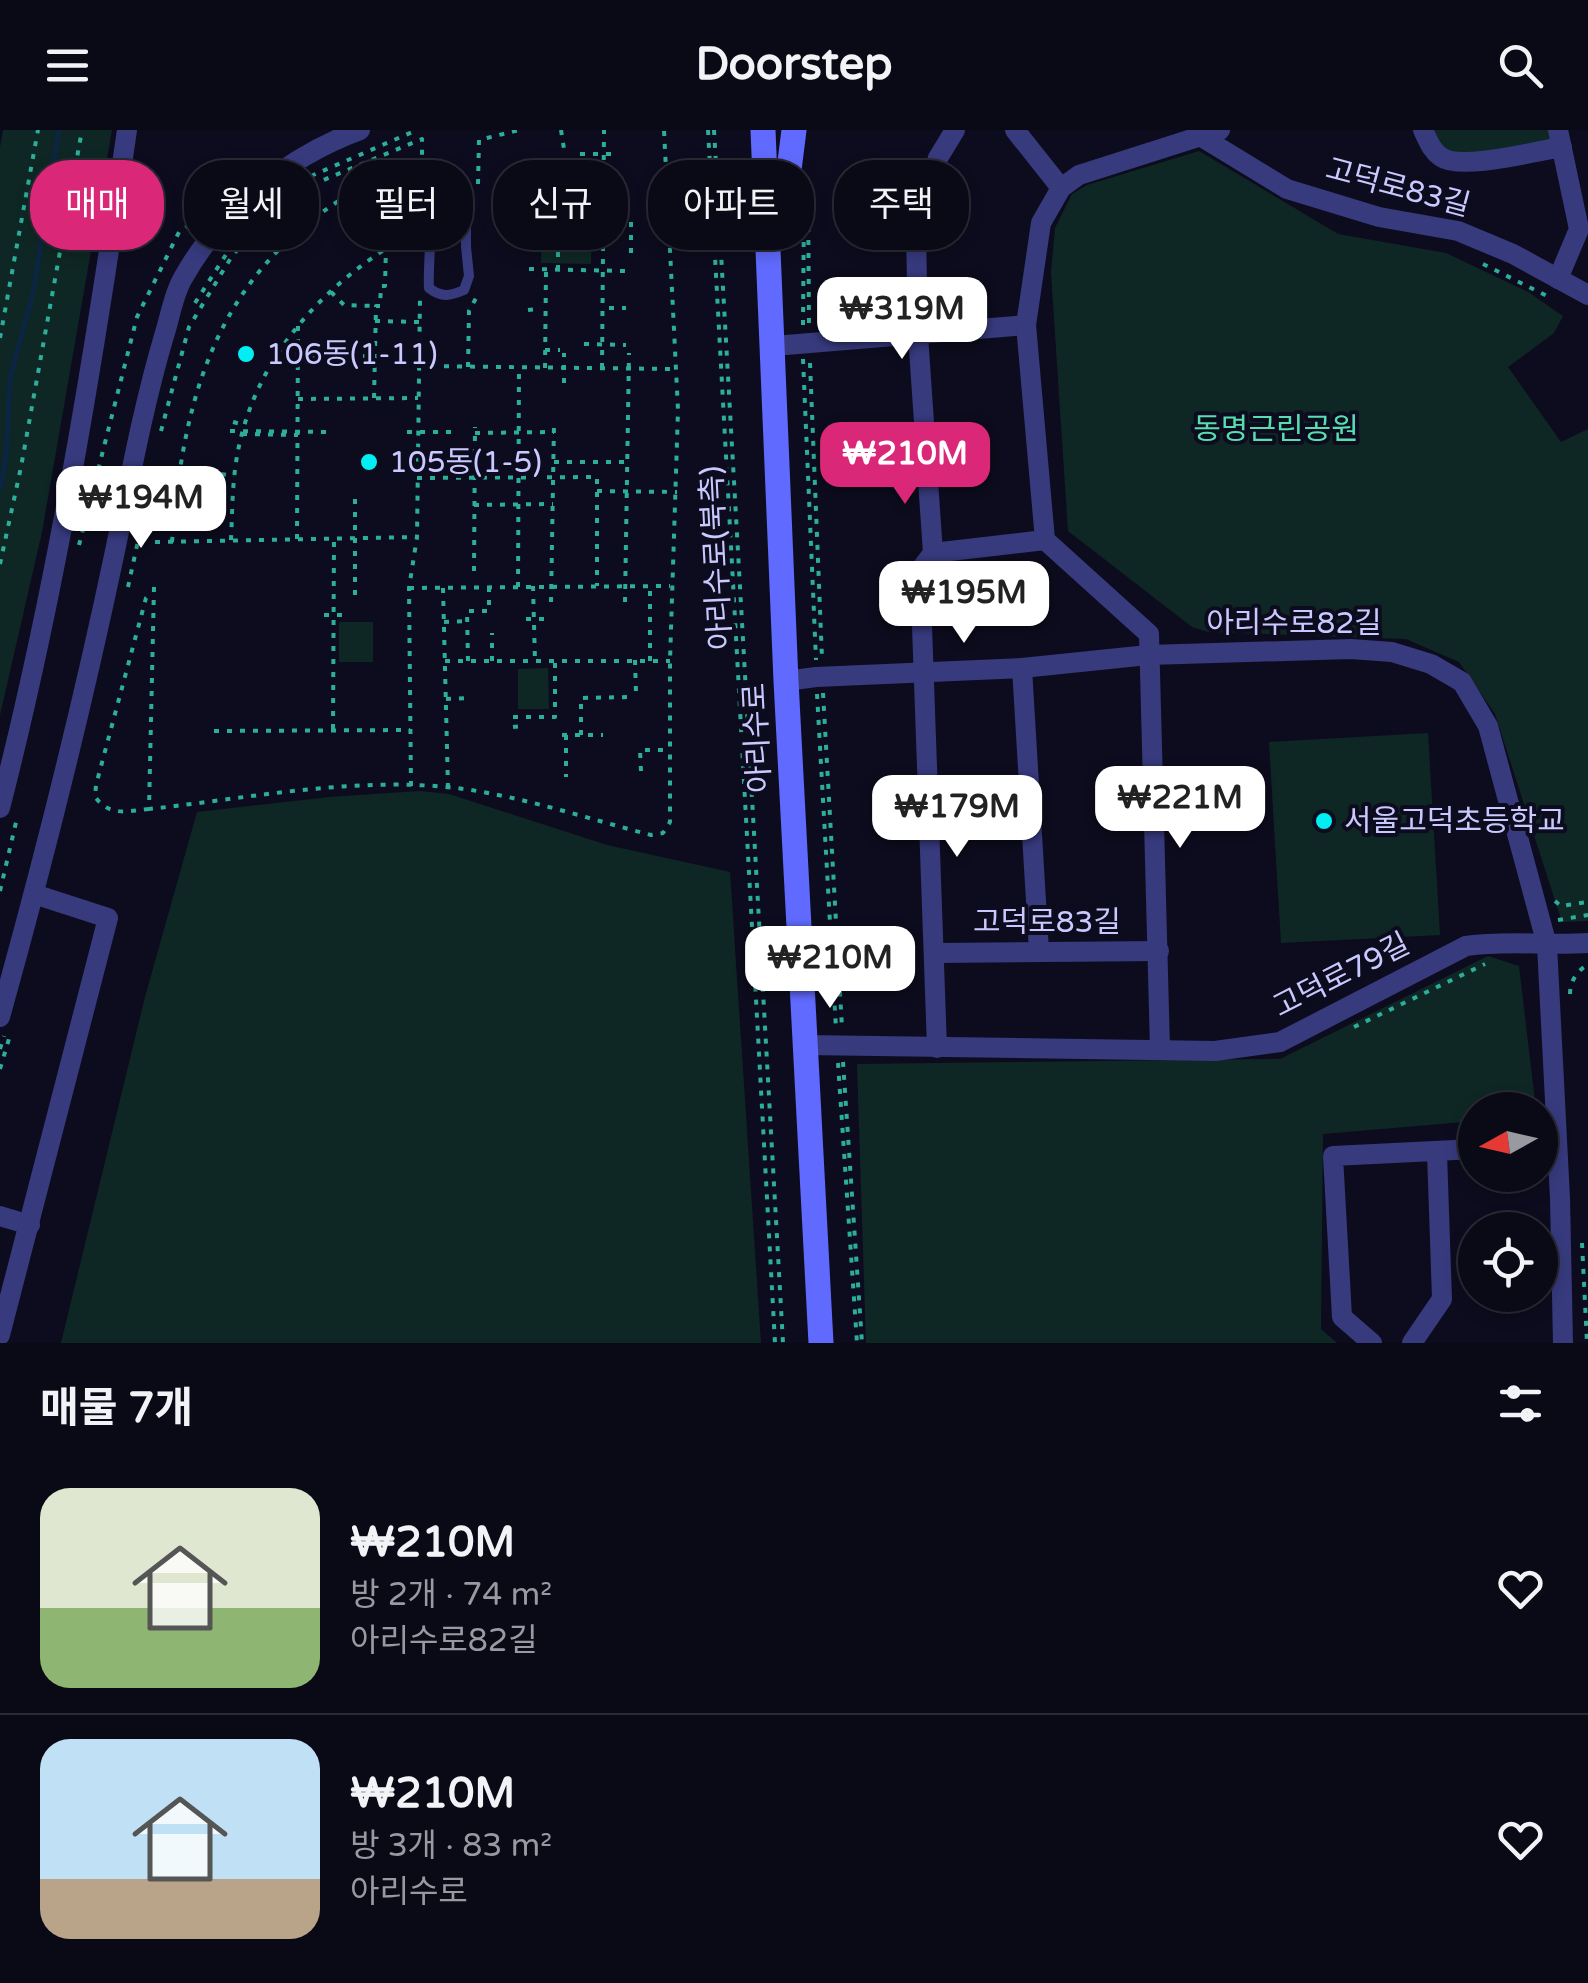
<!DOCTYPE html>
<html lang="ko">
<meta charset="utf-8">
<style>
body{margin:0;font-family:"Varela Round","Noto Sans KR",sans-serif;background:#13121f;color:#f1f3f6;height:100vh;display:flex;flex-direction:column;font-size:38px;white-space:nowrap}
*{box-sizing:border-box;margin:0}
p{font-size:32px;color:#999aa1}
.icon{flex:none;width:55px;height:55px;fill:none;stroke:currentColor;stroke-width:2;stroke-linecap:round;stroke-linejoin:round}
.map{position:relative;height:1213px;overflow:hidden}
.panel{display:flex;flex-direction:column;background:#0a0916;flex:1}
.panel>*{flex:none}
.guide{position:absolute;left:30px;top:30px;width:1000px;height:90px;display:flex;gap:20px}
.needle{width:65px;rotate:262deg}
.controls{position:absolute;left:1458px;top:962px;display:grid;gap:20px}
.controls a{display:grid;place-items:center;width:100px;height:100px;border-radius:50%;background:#0a0916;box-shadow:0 5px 15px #0003,0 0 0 2px #2a2a35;font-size:50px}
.price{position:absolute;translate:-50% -85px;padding:0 22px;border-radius:20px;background:#fff;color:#222;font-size:32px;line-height:65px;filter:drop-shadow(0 2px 5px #0008)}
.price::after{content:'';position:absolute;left:50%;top:60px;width:30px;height:22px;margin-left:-15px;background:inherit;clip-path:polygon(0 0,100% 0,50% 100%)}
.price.selected{background:#db2777;color:#fff}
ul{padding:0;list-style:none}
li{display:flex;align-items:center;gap:30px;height:250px;padding:0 40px}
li+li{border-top:2px solid #2a2a35}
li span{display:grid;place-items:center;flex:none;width:280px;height:200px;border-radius:30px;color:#555}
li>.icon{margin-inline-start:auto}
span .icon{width:120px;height:120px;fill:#fffc;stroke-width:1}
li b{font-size:42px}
h2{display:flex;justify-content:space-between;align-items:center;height:120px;padding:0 40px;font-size:42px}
.pill{padding:0 35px;border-radius:40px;background:#0a0916;box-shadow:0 5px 15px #0003,0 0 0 2px #2a2a35;font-size:35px;line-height:90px}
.pill.selected{background:#db2777;color:#fff}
header{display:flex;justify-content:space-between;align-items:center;height:130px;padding:0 40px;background:#0a0916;font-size:45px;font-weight:700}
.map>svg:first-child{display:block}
</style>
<header><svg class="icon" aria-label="menu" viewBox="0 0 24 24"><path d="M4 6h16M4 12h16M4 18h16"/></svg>Doorstep<svg class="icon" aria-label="search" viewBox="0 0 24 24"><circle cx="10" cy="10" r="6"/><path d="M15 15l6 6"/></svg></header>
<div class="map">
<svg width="1588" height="1213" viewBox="0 0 1588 1213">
<rect width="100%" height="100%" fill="#0d0c1e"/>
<g fill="#0f2724">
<polygon points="3,0 112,0 42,402 0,585 0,17"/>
<polygon points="1426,0 1556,0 1560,15 1445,27"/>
<polygon points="1199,21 1338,104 1446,123 1528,162 1563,186 1554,203 1508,237 1561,312 1588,299 1588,791 1562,792 1495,584 1459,532 1406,509 1208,502 1192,497 1068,401 1051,143 1055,98 1072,64 1087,55"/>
<polygon points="542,64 592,65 591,134 541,133"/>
<rect x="339" y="492" width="34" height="40"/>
<polygon points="548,538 549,579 518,579 518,539"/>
<polygon points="1428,603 1440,805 1281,813 1269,612"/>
<polygon points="420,661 449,664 607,715 730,742 761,1213 61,1213 145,867 197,682 330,667"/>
<polygon points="1488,826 1519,836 1536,980 1475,980 1475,991 1323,1004 1321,1199 1337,1213 866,1213 857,934 1280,929"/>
</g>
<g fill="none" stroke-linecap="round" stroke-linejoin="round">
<polyline stroke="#0c2542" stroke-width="5" points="0,359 6,328 10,248 33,163 59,0"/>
<g stroke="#2dae9b" stroke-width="4" stroke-dasharray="5 8" stroke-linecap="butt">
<polyline points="561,0 564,19"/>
<polyline points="708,0 775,1213"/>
<polyline points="714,0 783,1213"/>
<polyline points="311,46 417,0"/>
<polyline points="478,54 479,10 519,0"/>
<polyline points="808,58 809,194"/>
<polyline points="509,73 509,44"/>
<polyline points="631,123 631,87"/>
<polyline points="1483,134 1551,168"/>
<polyline points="529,139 626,141"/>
<polyline points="558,140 558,81"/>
<polyline points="331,162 344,175 376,176"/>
<polyline points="195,173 227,123 260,84"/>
<polyline points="609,178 626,178"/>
<polyline points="528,180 537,179"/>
<polyline points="375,191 419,192"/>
<polyline points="803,195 804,69"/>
<polyline points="0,208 38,0"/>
<polyline points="584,214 626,215"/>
<polyline points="545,220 560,220"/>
<polyline points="298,227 373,226"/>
<polyline points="803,229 816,530"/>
<polyline points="810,233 822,529"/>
<polyline points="418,236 674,239"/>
<polyline points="468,237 469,181 476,168"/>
<polyline points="545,238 546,140"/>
<polyline points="602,238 604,0"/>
<polyline points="374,268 376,176 380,176 381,156 385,156 386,117"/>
<polyline points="298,269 418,268"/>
<polyline points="233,292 245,295"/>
<polyline points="161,301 189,197 232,126 267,86 297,61 422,9 422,52"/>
<polyline points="242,304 298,305"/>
<polyline points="554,332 632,332"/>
<polyline points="221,344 234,346"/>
<polyline points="417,348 597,347 597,456"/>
<polyline points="597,361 677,362"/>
<polyline points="297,409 298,194"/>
<path d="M231 410C232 390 232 369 234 349 244 236 322 151 418 100"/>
<polyline points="155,412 415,407"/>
<path d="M172 412C183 270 214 152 340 70 366 54 392 37 422 31"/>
<polyline points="79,415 137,187 179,102 204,85"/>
<polyline points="0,434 21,337 82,0"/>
<polyline points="533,456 535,531"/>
<polyline points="128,457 145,379"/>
<path d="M154 457 149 679C252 668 360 645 464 659 527 668 589 689 651 705L663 703 670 692V531L678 280 664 0"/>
<polyline points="518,457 519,237"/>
<polyline points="409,458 670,456"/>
<polyline points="443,458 448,658"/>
<polyline points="444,492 467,491"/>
<polyline points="635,530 636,563"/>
<polyline points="445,531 670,531"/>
<polyline points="468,531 467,481 489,481 489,457"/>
<polyline points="492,531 492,503"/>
<polyline points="650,531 650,456"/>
<polyline points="823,563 842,898"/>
<polyline points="817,564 836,899"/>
<polyline points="446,569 472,568"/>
<polyline points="513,587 555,587 555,531"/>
<polyline points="513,597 522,596"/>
<polyline points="333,599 334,409"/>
<polyline points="214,601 410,600"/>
<polyline points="562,605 603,605"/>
<polyline points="566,605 566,647"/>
<polyline points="581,605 581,568 631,567"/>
<polyline points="641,641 640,620 671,620"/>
<polyline points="411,656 409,458 417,407 420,166"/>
<path d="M149 679C127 681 110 687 95 667L96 655 146 468 152 463"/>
<polyline points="0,761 17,688"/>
<polyline points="1555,771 1561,776 1588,772"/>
<polyline points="1558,790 1588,785"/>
<path d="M1570 864C1570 852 1577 840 1588 835"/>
<polyline points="1354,897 1485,834"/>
<polyline points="0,919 4,906"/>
<polyline points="843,932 862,1213"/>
<polyline points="838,933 857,1213"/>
<polyline points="0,939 11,902"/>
<polyline points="1582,1113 1587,1213"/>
</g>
<path stroke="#373a7d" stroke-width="10" d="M449 39 466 61V117L469 146 464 160C450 166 442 168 429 158 428 149 432 65 434 59 437 53 445 45 449 39Z"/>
<g stroke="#373a7d" stroke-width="20">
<polyline points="1015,0 1061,58"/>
<path d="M1423 0C1428 10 1431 20 1441 27 1461 41 1536 21 1562 17"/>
<polyline points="1200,6 1287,59 1379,87 1458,101 1513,124 1588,165"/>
<polyline points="1558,149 1579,99 1558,0"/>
<polyline points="774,216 1026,195"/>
<polyline points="933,423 1045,410"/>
<polyline points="1022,538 1039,821"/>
<polyline points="786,551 816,547 1022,538 1148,525 1351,519 1392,522 1431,534 1462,552 1488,596 1547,815 1560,1068 1563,1213"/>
<path d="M0 678C57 456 94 227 127 0"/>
<polyline points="936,823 1159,821"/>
<path d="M0 887C43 733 82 578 115 421 130 349 143 277 164 206 170 188 173 165 183 148 221 80 287 27 360 0"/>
<path d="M805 915 1215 921 1280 912 1466 816C1507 810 1547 816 1588 813"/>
<polyline points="937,918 920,440 933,423 918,205 916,101 938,28 955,0"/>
<polyline points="1160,919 1149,504 1045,410 1026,195 1041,93 1061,58 1079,45 1220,0"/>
<polyline points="0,1086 30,1095"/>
<polyline points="0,1205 108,788 34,764"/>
<polyline points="1372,1213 1342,1187 1333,1026 1475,1019"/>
<polyline points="1412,1213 1442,1169 1437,1023"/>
</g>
<g stroke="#606afe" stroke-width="25">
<polyline points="763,0 786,551 821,1213"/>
<polyline points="771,96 788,48 794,0"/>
</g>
<g stroke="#2dae9b" stroke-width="4" stroke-dasharray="5 8" stroke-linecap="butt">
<polyline points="580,24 619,24"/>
<polyline points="564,253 564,223"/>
<polyline points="230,301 332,302"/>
<polyline points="407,302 454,302"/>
<polyline points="475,303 554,302"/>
<polyline points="474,375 553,374"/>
<polyline points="474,441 475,297"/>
<polyline points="355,465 355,363"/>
<polyline points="551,472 554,294"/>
<polyline points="625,472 629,223"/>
<polyline points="324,485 348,485"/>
<polyline points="526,489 544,489"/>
</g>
</g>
<g fill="#01eff2" stroke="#0d0c1e" stroke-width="4">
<circle cx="246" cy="224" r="10"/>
<circle cx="369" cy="332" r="10"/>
<circle cx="1324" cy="691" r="10"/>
</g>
<g text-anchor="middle" stroke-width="8" stroke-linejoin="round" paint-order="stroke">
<g font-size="30" fill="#cac9ff" stroke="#0d0c1e">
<text transform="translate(1398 57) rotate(15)" y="10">고덕로83길</text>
<text transform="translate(716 428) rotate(-93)" y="10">아리수로(북측)</text>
<text x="1294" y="503">아리수로82길</text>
<text transform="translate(757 608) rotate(-93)" y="10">아리수로</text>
<text x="1047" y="802">고덕로83길</text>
<text transform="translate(1341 845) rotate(-27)" y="10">고덕로79길</text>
</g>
<g font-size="30" fill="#cac9ff" stroke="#0d0c1e" text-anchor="start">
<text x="266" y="234">106동(1-11)</text>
<text x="389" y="342">105동(1-5)</text>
<text x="1344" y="701">서울고덕초등학교</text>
</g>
<g font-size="30" fill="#56ddb0" stroke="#0d0c1e">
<text x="1276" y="309">동명근린공원</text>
</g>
</g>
</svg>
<div class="controls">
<a><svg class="needle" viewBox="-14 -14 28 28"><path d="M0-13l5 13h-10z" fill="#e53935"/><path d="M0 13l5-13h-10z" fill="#999aa1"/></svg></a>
<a><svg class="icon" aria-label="locate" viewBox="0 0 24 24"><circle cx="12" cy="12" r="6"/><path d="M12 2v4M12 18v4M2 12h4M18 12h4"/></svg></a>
</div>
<b class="price" style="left:902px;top:232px">₩319M</b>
<b class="price selected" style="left:905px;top:377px">₩210M</b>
<b class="price" style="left:141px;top:421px">₩194M</b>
<b class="price" style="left:964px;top:516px">₩195M</b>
<b class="price" style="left:1180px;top:721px">₩221M</b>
<b class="price" style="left:957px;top:730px">₩179M</b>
<b class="price" style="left:830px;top:881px">₩210M</b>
<div class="guide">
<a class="pill selected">매매</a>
<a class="pill">월세</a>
<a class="pill">필터</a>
<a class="pill">신규</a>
<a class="pill">아파트</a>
<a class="pill">주택</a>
</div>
</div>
<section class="panel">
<h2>매물 7개<svg class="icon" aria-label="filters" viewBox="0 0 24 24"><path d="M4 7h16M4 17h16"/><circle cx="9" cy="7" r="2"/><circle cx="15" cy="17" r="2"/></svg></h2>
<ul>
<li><span style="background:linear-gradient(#dfe7d0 60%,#8fb573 0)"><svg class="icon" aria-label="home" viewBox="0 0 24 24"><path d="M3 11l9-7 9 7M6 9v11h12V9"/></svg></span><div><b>₩210M</b><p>방 2개 · 74 m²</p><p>아리수로82길</p></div><svg class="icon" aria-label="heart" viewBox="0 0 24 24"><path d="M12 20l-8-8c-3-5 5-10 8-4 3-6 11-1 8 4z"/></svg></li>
<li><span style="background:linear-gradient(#bfe0f5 70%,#b9a48a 0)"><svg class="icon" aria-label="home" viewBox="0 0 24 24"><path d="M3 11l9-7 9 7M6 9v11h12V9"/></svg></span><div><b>₩210M</b><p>방 3개 · 83 m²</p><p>아리수로</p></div><svg class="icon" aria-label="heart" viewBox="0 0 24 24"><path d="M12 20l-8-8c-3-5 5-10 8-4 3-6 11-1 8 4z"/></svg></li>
</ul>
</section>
